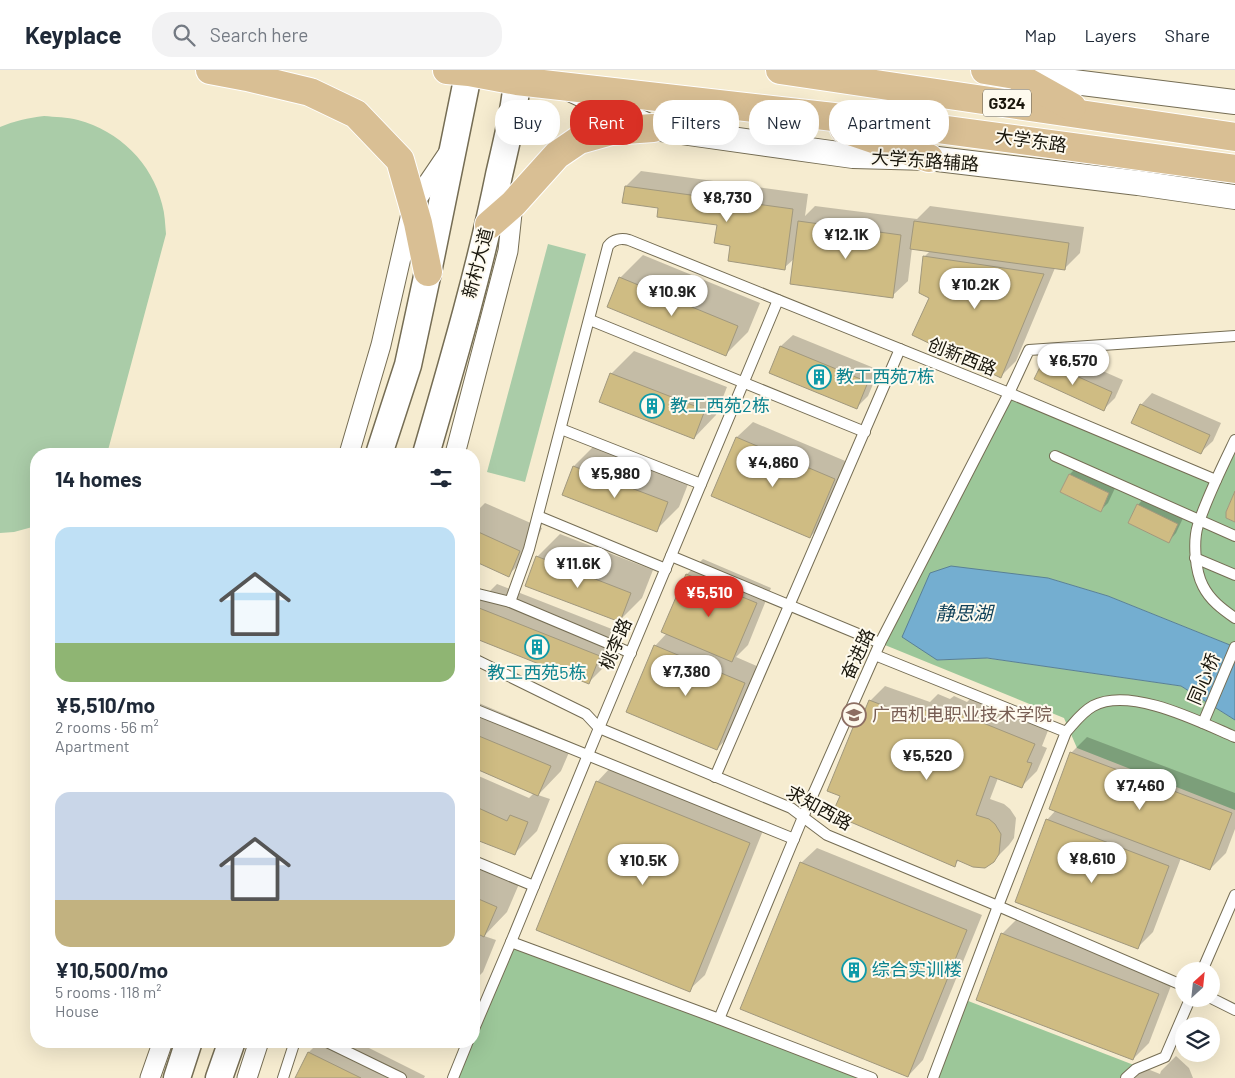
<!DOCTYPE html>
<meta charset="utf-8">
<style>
body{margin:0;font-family:Barlow,"Noto Sans SC",sans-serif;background:#f2f2f3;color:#1f2937;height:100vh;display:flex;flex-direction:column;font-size:19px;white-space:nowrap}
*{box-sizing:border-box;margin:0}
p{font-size:16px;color:#747a83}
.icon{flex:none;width:28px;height:28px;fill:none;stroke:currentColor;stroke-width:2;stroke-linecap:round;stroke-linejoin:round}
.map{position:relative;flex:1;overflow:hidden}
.drawer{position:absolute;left:30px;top:378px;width:450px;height:600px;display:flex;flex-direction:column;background:#fff;border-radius:20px;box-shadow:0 5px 20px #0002}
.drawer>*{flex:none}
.hud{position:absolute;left:495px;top:30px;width:475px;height:45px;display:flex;gap:10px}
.needle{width:32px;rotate:27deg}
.tools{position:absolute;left:1175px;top:892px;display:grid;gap:10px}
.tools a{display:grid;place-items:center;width:45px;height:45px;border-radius:50%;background:#fff;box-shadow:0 5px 20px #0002;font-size:25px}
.price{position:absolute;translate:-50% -42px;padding:0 11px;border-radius:18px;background:#fff;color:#222;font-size:16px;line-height:32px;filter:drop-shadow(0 1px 2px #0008)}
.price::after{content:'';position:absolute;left:50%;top:30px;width:15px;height:11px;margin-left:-8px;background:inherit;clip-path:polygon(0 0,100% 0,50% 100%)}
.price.on{background:#d93025;color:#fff}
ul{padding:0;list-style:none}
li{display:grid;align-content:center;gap:10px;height:265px;padding:0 25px}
li span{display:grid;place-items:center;height:155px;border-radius:15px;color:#555}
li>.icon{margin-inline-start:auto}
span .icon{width:90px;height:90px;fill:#fffc;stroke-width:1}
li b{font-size:21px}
h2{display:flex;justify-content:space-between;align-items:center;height:60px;padding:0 25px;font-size:21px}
.chip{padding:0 18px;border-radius:20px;background:#fff;box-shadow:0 5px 20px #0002;font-size:18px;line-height:45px}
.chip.on{background:#d93025;color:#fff}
header{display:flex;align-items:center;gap:30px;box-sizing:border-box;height:70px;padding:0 25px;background:#fff;border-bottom:1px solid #e0e1e3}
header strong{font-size:24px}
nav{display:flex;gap:28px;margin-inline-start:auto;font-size:18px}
.search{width:350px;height:45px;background:#f2f2f3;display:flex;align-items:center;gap:12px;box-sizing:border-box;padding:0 18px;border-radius:20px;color:#747a83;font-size:19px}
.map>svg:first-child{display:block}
</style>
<header>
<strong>Keyplace</strong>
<div class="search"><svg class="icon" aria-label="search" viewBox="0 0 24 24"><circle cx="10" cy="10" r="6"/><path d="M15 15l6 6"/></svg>Search here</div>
<nav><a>Map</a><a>Layers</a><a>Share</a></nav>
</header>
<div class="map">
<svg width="1235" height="1008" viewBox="0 0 1235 1008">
<rect width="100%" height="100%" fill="#f6ecd0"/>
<g fill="#aacca8">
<path d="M44 46C55 47 67 47 78 50 119 61 152 93 162 134 165 144 165 154 166 164L107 384H36V456L14 462 0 463V57C14 51 28 48 44 46Z"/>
<polygon points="548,174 586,184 525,412 487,402"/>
</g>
<g fill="#9cc799" fill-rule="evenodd">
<path d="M1009 323 1216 410 1235 378V421L1226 442V448L1235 452V577L1108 526 1048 508 937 590 986 588 1181 616 1235 650V740L1077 678 1064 648 880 573ZM1069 404 1109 423 1101 442 1060 422ZM1137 434 1168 472 1128 453Z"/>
<polygon points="511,872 872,1008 453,1008 468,971 474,971 474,959"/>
<polygon points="963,929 1139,997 1126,1008 933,1008"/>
</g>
<polygon fill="#74aed0" stroke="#598095" points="951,496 1048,508 1108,526 1235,577 1235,650 1181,616 987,588 937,590 902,567 930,503"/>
<g fill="#0003">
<polygon points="641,101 808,124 805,146 815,136 917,149 930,136 1084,157 1080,183 1064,199 1055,198 1016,291 1001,306 930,228 924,187 931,180 912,178 908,211 892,226 795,188 784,198 732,175 718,154 660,137 626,116"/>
<polygon points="643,185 760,233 748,262 725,285 620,208"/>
<polygon points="793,265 879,300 868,326 857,337 771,302 781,276"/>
<polygon points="1055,280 1123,310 1115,328 1104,339 1036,309 1044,291"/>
<polygon points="634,281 727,317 716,345 694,368 611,304"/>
<polygon points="1152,323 1221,353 1213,371 1201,382 1141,335"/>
<polygon points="753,352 850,393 826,451 810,467 713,425 737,367"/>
<polygon points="597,373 690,409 679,437 656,460 563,424 574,396"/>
<polygon points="1077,397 1116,416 1108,433 1100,441 1061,422 1070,404"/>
<polygon points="1145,427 1184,446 1176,463 1169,471 1138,435"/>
<polygon points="485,433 542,458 531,483 508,505 474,490 474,444"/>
<polygon points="560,464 653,500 642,528 619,551 537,487"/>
<polygon points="703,489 771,518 748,575 736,587 759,597 732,663 717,679 655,576 667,563 663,562 687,504"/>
<polygon points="497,514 622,563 612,589 589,612 474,566 474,537"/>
<polygon points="885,616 930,632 938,624 950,629 954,626 967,632 972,627 1049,658 1042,676 1047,678 1037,701 1021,717 998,708 990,729 1004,734 1010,739 1016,748 1014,768 1009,775 993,791 960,789 954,795 842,726 855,656 863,648 870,631"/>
<polygon points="474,631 573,673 561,701 538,725 550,729 537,761 514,784 474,767 474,704 529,728 534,723 474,697"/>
<polygon points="1087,667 1235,723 1235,759 1226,783 1210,799 1181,788 1153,862 1138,877 1047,750 1056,740 1050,738 1072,682"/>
<polygon points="612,696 764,758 705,905 689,920 597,712"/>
<polygon points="817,778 982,845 923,990 908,1006 801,793"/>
<polygon points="474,795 519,814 507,842 484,866 496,870 483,902 474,911 474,868 475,869 480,863 474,861"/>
<polygon points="1018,848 1174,908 1149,973 1133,989 1002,864"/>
<polygon points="320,971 355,971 425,1006 424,1008 296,1008 309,982"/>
<polygon points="1176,986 1189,998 1193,1008 1135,1008 1145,998 1160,1004 1161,1001"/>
</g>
<g fill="#cfbc83" stroke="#a1987d">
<polygon points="625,116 793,139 785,200 728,191 730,176 714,173 717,155 657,147 658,138 622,133"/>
<polygon points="798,151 901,165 893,228 790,214"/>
<polygon points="914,151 1069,173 1065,200 910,179"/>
<polygon points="923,186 1044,204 1001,308 912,265 929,228 919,223"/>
<polygon points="619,207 738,256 726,286 607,237"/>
<polygon points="780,276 868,312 857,339 769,303"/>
<polygon points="1043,291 1112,322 1104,341 1034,309"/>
<polygon points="610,303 705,340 694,369 599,332"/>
<polygon points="1140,334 1210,365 1201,384 1131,353"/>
<polygon points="736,367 835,409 810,468 711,426"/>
<polygon points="573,396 668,432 657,462 562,425"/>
<polygon points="1069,404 1109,423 1101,442 1060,422"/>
<polygon points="1235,421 1235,452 1226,448 1226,442"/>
<polygon points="1137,434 1178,454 1169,473 1128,453"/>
<polygon points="474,460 520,481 509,507 474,491"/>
<polygon points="536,486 631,523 620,552 525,516"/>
<polygon points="686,504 757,533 732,592 661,562"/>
<polygon points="474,536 600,586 589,614 474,568"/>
<polygon points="654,575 745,613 717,680 626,642"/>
<polygon points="869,630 916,648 921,638 936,645 937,641 953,648 956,642 1035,674 1027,692 1032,693 1022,718 990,706 976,745 989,749 995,754 1001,764 999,784 994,792 985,798 973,797 957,790 955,797 832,744 840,726 827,721 854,655 858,657"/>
<polygon points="474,664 551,696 538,726 474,698"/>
<polygon points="1070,682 1232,743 1210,800 1049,739"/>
<polygon points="596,711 750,773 690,922 536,860"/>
<polygon points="474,736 507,751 510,745 528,752 515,785 474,769"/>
<polygon points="1046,749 1169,796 1138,879 1015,832"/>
<polygon points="800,792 967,860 908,1007 740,939"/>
<polygon points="474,827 497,837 484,867 474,862"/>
<polygon points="1001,863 1159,924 1133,990 976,930"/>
<polygon points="308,982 361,1008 295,1008"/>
</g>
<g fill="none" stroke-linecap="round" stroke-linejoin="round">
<g stroke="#756d54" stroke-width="12">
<g id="service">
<polyline points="590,250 865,362"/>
<polyline points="561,359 701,414"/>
<path d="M1235 370C1222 397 1207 427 1198 455 1193 471 1195 501 1203 516 1210 530 1222 539 1235 548"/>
<polyline points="1055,386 1235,466"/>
<polyline points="538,446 666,499"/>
<polyline points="671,486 880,573"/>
<polyline points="1195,488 1235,505"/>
<path d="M474 523 510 532 529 479 608 176C613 169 622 168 629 170L1009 323 1216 410"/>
<polyline points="510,532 631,583"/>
<polyline points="875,585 1066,662 998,836 933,1008"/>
<polyline points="474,589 586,644 599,658 791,738 827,765 998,836 1184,916"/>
<polyline points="474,639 794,769"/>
<polyline points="1203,653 1235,577"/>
<path d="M1066 662C1075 652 1082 642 1093 636 1130 616 1200 652 1235 667"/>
<polyline points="715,707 900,279"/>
<polyline points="474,791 534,816"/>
<polyline points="511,872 719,949 872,1008"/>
<polyline points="1202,901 1235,825"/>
<polyline points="1211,928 1235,940"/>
<polyline points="719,949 803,747 880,573 1009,323 1029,280 1235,266"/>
<polyline points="474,959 511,872 599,658 778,230"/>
<polyline points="325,971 401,1008"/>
<polyline points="283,1008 295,971"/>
<polyline points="453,1008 468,971"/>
<polyline points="1126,1008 1136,999 1165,987 1190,929"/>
</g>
</g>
<g stroke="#756d54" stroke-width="21">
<g id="minor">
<polyline points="349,384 381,275 413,135 449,82"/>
<polyline points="455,384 508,181 513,134 512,130"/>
<polyline points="150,1008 163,971"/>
<polyline points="247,1008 259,971"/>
</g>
</g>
<g stroke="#756d54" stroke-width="26">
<g id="tertiary">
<polyline points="1018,5 1235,32"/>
<polyline points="574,21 653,58 853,86 929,88 1138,113 1235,127"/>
</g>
</g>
<g stroke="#756d54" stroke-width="29">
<g id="secondary">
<polyline points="379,384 408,295 428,202 469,0"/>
<path d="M426 384C453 291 480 199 499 105 507 70 516 35 518 0"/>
<polyline points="177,1008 189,971"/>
<polyline points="219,1008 232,971"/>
</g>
</g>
<g stroke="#fff" stroke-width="30">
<g id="primary">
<polyline points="210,0 247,7 310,22 356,44 400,90 418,153 428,202"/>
<polyline points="447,0 469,2 517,11 931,58 1235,99"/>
<polyline points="780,0 1235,67"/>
<polyline points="985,0 1015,5 1072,37"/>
<polyline points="844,59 929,88"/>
<polyline points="489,155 513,134 557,85 579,70 611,61 653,58"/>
</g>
</g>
<use href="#service" stroke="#fff" stroke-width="10"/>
<use href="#minor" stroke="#fff" stroke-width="19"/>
<use href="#tertiary" stroke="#fff" stroke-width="24"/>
<use href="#secondary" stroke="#fff" stroke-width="26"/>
<use href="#primary" stroke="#d9bf94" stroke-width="28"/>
</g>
<defs>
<g id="building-ring" transform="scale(1.25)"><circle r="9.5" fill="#fefaee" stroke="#0f9aa8" stroke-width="1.5"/><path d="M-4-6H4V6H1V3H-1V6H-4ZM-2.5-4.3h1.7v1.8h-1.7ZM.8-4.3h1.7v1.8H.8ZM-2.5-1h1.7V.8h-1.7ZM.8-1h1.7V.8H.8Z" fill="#0f9aa8"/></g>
<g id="university-ring" transform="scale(1.25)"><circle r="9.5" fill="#fefaee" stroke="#8d6e63" stroke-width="1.5"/><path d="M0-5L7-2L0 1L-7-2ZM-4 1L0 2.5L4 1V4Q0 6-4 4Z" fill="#8d6e63"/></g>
</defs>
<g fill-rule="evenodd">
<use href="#building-ring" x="819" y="307"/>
<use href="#building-ring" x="652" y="336"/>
<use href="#building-ring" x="537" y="577"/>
<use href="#university-ring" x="854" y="645"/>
<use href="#building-ring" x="854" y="900"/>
</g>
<g text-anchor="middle" stroke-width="4" stroke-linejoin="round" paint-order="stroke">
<rect fill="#fefaee" stroke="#5e5a50" stroke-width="1" x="983" y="19.5" width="48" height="27" rx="4"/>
<g font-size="16" font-weight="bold" fill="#19160c">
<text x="1007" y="39">G324</text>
</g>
<g font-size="18" fill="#19160c" stroke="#fefaee">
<text transform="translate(1031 71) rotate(8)" y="6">大学东路</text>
<text transform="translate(925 91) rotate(4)" y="6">大学东路辅路</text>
<text transform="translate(478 193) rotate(-75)" y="6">新村大道</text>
<text transform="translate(962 287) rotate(22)" y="6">创新西路</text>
<text transform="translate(616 574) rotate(-67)" y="6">桃李路</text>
<text transform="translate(858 584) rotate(-65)" y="6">奋进路</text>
<text transform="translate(1204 609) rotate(-67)" y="6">同心桥</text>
<text transform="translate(819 738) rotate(29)" y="6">求知西路</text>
</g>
<g font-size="18" fill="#0d838f" stroke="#fefaee" text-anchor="start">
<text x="836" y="313">教工西苑7栋</text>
<text x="670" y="342">教工西苑2栋</text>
<text x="537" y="609" text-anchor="middle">教工西苑5栋</text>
<text x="872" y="906">综合实训楼</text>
</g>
<g font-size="18" fill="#785e54" stroke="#fefaee" text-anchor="start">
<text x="872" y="651">广西机电职业技术学院</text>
</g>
<g font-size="19" font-style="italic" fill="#13435b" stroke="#fefaee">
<text x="964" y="550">静思湖</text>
</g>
</g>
</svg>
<div class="tools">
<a><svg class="needle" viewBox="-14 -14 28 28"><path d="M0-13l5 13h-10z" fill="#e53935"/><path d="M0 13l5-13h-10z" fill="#747a83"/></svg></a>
<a><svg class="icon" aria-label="layers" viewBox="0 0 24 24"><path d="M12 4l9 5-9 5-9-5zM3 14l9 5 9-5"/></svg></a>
</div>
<b class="price" style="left:727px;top:153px">¥8,730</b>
<b class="price" style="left:846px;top:190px">¥12.1K</b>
<b class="price" style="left:975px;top:240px">¥10.2K</b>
<b class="price" style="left:672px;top:247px">¥10.9K</b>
<b class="price" style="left:1073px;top:316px">¥6,570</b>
<b class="price" style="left:773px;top:418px">¥4,860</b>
<b class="price" style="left:615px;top:429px">¥5,980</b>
<b class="price" style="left:578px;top:519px">¥11.6K</b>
<b class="price on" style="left:709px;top:548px">¥5,510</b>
<b class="price" style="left:686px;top:627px">¥7,380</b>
<b class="price" style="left:927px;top:711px">¥5,520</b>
<b class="price" style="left:1140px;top:741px">¥7,460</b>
<b class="price" style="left:1092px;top:814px">¥8,610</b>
<b class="price" style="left:643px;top:816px">¥10.5K</b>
<div class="hud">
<a class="chip">Buy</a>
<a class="chip on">Rent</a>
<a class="chip">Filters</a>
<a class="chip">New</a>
<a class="chip">Apartment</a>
</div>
<section class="drawer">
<h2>14 homes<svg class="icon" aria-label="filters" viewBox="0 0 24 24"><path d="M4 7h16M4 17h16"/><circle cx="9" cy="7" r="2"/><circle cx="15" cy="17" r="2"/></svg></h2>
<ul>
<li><span style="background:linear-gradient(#bfe0f5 75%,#8fb573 0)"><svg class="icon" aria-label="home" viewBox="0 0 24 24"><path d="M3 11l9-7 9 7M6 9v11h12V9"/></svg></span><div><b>¥5,510/mo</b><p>2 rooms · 56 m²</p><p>Apartment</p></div></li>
<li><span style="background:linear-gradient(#c9d6e8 70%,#c2b280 0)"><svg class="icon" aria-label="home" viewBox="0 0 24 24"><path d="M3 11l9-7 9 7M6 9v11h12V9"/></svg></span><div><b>¥10,500/mo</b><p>5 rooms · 118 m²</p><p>House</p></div></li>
</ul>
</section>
</div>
